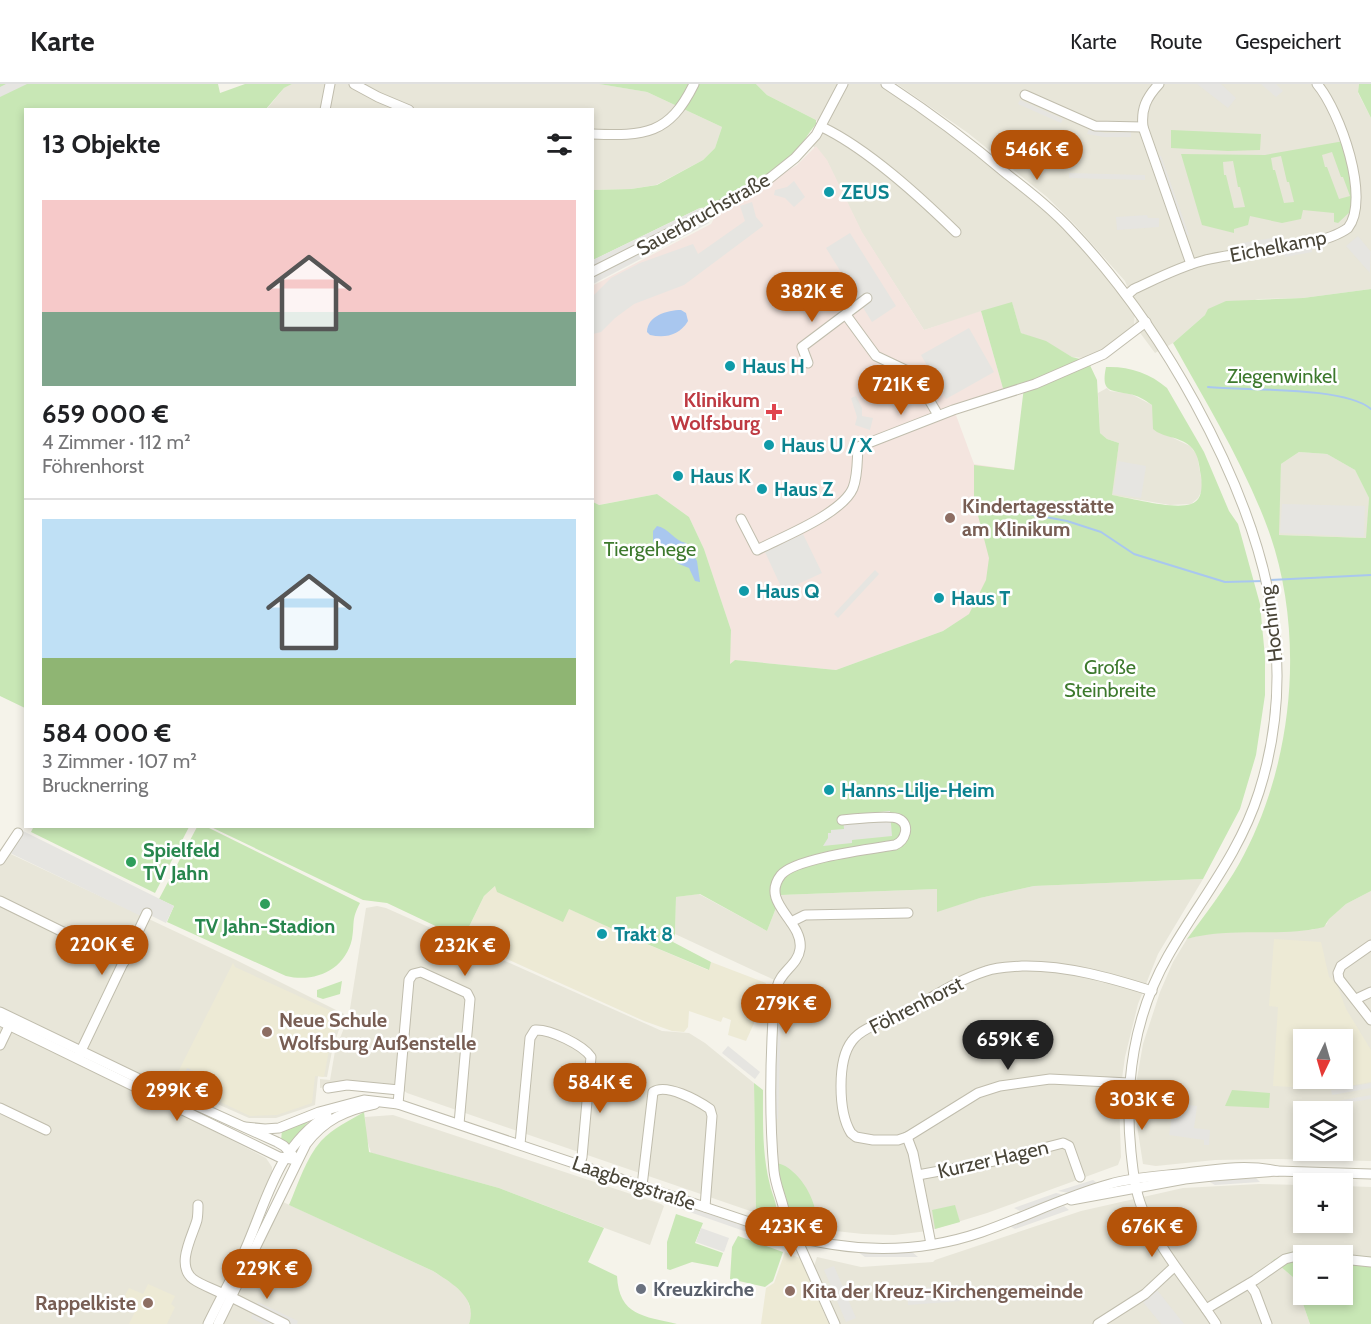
<!DOCTYPE html>
<html lang="de">
<meta charset="utf-8">
<style>
body{margin:0;font-family:Cabin,sans-serif;background:#f6f6f6;color:#202124;height:100vh;display:flex;flex-direction:column;font-size:22px;white-space:nowrap}
*{box-sizing:border-box;margin:0}
p{font-size:20px;color:#757577}
.icon{flex:none;width:33px;height:33px;fill:none;stroke:currentColor;stroke-width:2;stroke-linecap:round;stroke-linejoin:round}
.map{position:relative;flex:1;overflow:hidden}
.drawer{position:absolute;left:24px;top:24px;width:570px;height:720px;display:flex;flex-direction:column;background:#fff;border-radius:0px;box-shadow:0 3px 9px #0003}
.drawer>*{flex:none}
.needle{width:39px;rotate:185deg}
.tools{position:absolute;left:1293px;top:945px;display:grid;gap:12px}
.tools a{display:grid;place-items:center;width:60px;height:60px;border-radius:0px;background:#fff;box-shadow:0 3px 9px #0003;font-size:30px}
.price{position:absolute;translate:-50% -51px;padding:0 14px;border-radius:21px;background:#b45309;color:#fff;font-size:20px;line-height:39px;filter:drop-shadow(0 2px 3px #0008)}
.price::after{content:'';position:absolute;left:50%;top:36px;width:18px;height:14px;margin-left:-9px;background:inherit;clip-path:polygon(0 0,100% 0,50% 100%)}
.price.current{background:#222;color:#fff}
ul{padding:0;list-style:none}
li{display:grid;align-content:center;gap:12px;height:318px;padding:0 18px}
li+li{border-top:2px solid #e0e0e0}
li span{display:grid;place-items:center;height:186px;border-radius:0px;color:#555}
li>.icon{margin-inline-start:auto}
span .icon{width:108px;height:108px;fill:#fffc;stroke-width:1}
li b{font-size:26px}
h2{display:flex;justify-content:space-between;align-items:center;height:72px;padding:0 18px;font-size:26px}
header{display:flex;align-items:center;gap:36px;box-sizing:border-box;height:84px;padding:0 30px;background:#fff;border-bottom:2px solid #e0e0e0}
header strong{font-size:28px}
nav{display:flex;gap:33px;margin-inline-start:auto;font-size:21px}
.map>svg:first-child{display:block}
</style>
<header>
<strong>Karte</strong>
<nav><a>Karte</a><a>Route</a><a>Gespeichert</a></nav>
</header>
<div class="map">
<svg width="1371" height="1240" viewBox="0 0 1371 1240">
<rect width="100%" height="100%" fill="#f5f3ea"/>
<g fill="#e8e6d9" fill-rule="evenodd">
<polygon points="292,0 599,0 647,8 722,43 715,64 703,76 656,101 631,105 593,106 592,26 266,26 284,4"/>
<polygon points="756,0 882,0 1042,119 1115,196 1135,227 1134,242 1094,275 1072,273 1048,259 1021,249 1012,219 924,246 862,149 827,77 813,62 826,46 816,36 767,11"/>
<polygon points="897,0 1359,0 1358,9 1371,34 1371,205 1303,214 1258,215 1205,231 1173,259 1155,269 1135,242 1137,227 1125,197 1076,142 1047,113 968,49"/>
<polygon points="1107,304 1110,307 1131,310 1152,321 1154,334 1165,350 1190,362 1197,371 1203,404 1198,414 1191,420 1170,421 1111,411 1119,359 1107,355 1100,349 1098,309"/>
<polygon points="1299,368 1327,370 1355,386 1369,414 1367,454 1278,451 1281,380"/>
<polygon points="0,765 236,876 344,930 332,967 327,993 318,992 315,1021 276,1034 249,1034 161,995 157,1001 0,926"/>
<polygon points="1203,795 1158,870 1138,920 1125,973 1119,1016 1121,1073 1118,1081 987,1129 928,1147 894,1151 863,1150 826,1146 797,1141 788,1124 773,1074 776,920 781,899 675,850 676,813 699,810 767,847 781,811 937,805 937,827 980,814 1034,802"/>
<path d="M1371 807V1077L1277 1075 1215 1076 1156 1082 1143 1080 1136 1035V1000L1143 960 1160 908 1173 878 1187 855 1201 851 1237 847 1312 846 1327 840 1328 835 1346 820ZM1304 956H1342V994H1304ZM1304 1028H1342V1066H1304Z"/>
<polygon points="377,822 386,824 662,947 689,949 705,959 754,999 756,1129 407,1009 402,1005 347,999 320,1004 320,995 330,996 335,967 349,931 366,824"/>
<polygon points="0,937 266,1074 272,1083 272,1093 237,1177 204,1240 0,1240"/>
<polygon points="393,1031 661,1120 664,1122 650,1161 499,1104 371,1069 366,1053 365,1033"/>
<polygon points="1259,1100 1303,1101 1304,1138 1342,1138 1343,1102 1371,1103 1371,1173 1305,1165 1287,1169 1273,1176 1294,1194 1310,1240 837,1240 814,1182 817,1173 861,1183 933,1178 935,1176 1081,1127 1183,1104"/>
<polygon points="283,1118 433,1187 453,1200 466,1212 472,1230 469,1240 223,1240"/>
</g>
<g fill="#edead5" fill-rule="evenodd">
<polygon points="495,802 529,806 628,852 708,886 711,878 766,899 761,915 764,917 759,931 754,930 755,937 746,957 728,951 731,936 723,933 721,938 689,927 688,943 684,948 672,947 644,937 463,855 484,812"/>
<path d="M1274 855 1321 858 1329 893 1337 901 1346 925 1371 966V998L1331 1005 1273 1002 1278 923 1269 922ZM1304 956H1342V994H1304Z"/>
<polygon points="233,879 235,883 340,931 329,966 324,993 315,992 312,1019 277,1031 250,1032 174,996"/>
<polygon points="785,1168 800,1174 829,1240 761,1240 766,1204 774,1199"/>
<polygon points="148,1200 175,1212 171,1220 175,1223 167,1240 129,1240 137,1224 122,1217 129,1204 143,1210"/>
</g>
<polygon fill="#f4e5df" points="816,62 827,76 862,148 924,246 981,227 1004,308 953,323 974,380 1014,386 1005,507 943,547 836,586 735,576 729,581 731,546 704,465 689,433 657,410 598,421 593,418 592,202 711,140 717,129 797,81"/>
<g fill="#c8e7b5" fill-rule="evenodd">
<polygon points="0,0 218,0 220,9 245,0 292,0 284,4 266,25 26,26 25,624 0,612"/>
<path d="M599 0H756L767 11 816 36V40C807 51 800 64 790 74 775 90 720 123 700 124L593 176V106L631 105 657 101 703 76 715 64 722 43 647 8Z"/>
<polygon points="1359,0 1371,0 1371,34 1358,8"/>
<polygon points="1171,46 1261,50 1260,66 1228,67 1171,64"/>
<path d="M1344 57 1356 100 1353 125 1338 139 1334 138V129L1303 126 1301 135 1282 139 1250 132 1248 141 1234 145V149L1202 141 1181 70 1265 71ZM1332 68 1341 93H1343L1350 112 1339 115 1327 83H1325L1322 71ZM1281 72 1287 98H1289L1294 118 1284 119 1275 86H1273L1271 74ZM1233 77 1238 103H1240L1245 123 1234 124 1226 91H1224L1223 78Z"/>
<path d="M1371 205V807L1346 820 1329 835 1324 843C1279 854 1233 842 1187 855 1205 831 1224 806 1239 780 1295 680 1307 544 1265 437 1241 375 1205 317 1173 259L1205 231 1208 225 1226 217 1303 214ZM1299 368 1327 370 1355 386 1369 414 1366 454 1279 451 1281 380Z"/>
<path d="M1012 218 1021 249 1046 257 1072 273 1088 277 1097 296 1100 349 1107 355 1119 359 1112 411C1131 414 1173 426 1191 420 1203 416 1202 402 1201 392 1199 382 1199 370 1190 362 1179 352 1163 354 1153 345L1152 321C1145 316 1137 311 1129 310 1109 306 1101 308 1106 283 1128 282 1150 289 1167 304L1204 368 1229 427 1238 440 1260 520 1265 573V611L1256 671 1240 725 1203 795 1034 802 980 814 937 828V805L781 811 767 847 700 810 676 813 675 850 673 858 711 878 709 886 628 852 569 825 563 838 497 808 495 802 484 812 463 855 387 819 363 816 211 743 592 742 593 418 599 421 657 410 689 433 704 465 731 546 730 580 735 576 836 586 943 547 969 530 986 496 989 474 974 416V381L1014 386 1024 303 1004 308 981 227Z"/>
<polygon points="34,742 189,742 189,743 155,809 31,748"/>
<path d="M205 742 360 819C351 836 355 838 352 855 345 886 315 899 286 892L167 838 174 822 159 815 197 743Z"/>
<polygon points="342,897 340,910 323,915 317,913 317,906"/>
<path d="M754 999 763 1006C763 1038 762 1070 770 1101 772 1111 779 1122 776 1133L772 1134 756 1129Z"/>
<polygon points="1232,1006 1270,1009 1269,1024 1225,1022"/>
<path d="M364 1028 369 1068 499 1104 604 1144 588 1178 617 1192C619 1232 644 1232 677 1240H469C478 1214 453 1200 433 1187L289 1121C298 1100 306 1074 321 1057 333 1044 349 1037 364 1028Z"/>
<polygon points="309,1037 289,1060 281,1057 282,1046"/>
<path d="M775 1079C789 1079 805 1099 810 1111 815 1121 817 1134 820 1145L797 1141 788 1124Z"/>
<polygon points="955,1121 960,1138 935,1145 932,1126"/>
<polygon points="676,1130 703,1139 695,1159 723,1169 718,1183 692,1178 670,1186 667,1185 667,1158"/>
<polygon points="738,1152 783,1168 773,1197 765,1203 730,1195 732,1163"/>
<path d="M1305 1165 1371 1173V1240H1310L1294 1194 1273 1176 1287 1169ZM1304 1172H1342V1210H1304Z"/>
</g>
<g fill="#e6e5e1">
<polygon points="6,0 27,0 0,13 0,3"/>
<polygon points="1197,0 1221,0 1236,14 1228,24"/>
<polygon points="1261,0 1276,0 1283,7 1276,13"/>
<polygon points="1020,16 1063,35 1061,39 1018,20"/>
<polygon points="1089,45 1105,49 1131,48 1131,53 1104,53 1087,50"/>
<polygon points="1161,72 1189,151 1185,153 1156,73"/>
<polygon points="1069,89 1145,91 1145,96 1069,94"/>
<polygon points="794,97 805,113 794,123 785,114 774,111 775,106 787,103"/>
<polygon points="752,118 756,133 763,141 763,142 684,201 634,220 615,234 601,248 593,250 593,212 611,194 640,179 693,160 698,170 745,137 740,122"/>
<polygon points="700,124 703,129 593,186 593,176"/>
<polygon points="1147,131 1148,134 1159,134 1159,143 1117,146 1116,133"/>
<polygon points="705,132 709,139 593,200 593,190"/>
<polygon points="850,149 896,222 872,238 826,164"/>
<polygon points="1358,152 1371,168 1370,189 1346,162"/>
<polygon points="1278,153 1278,158 1243,163 1242,159"/>
<polygon points="1311,163 1312,168 1285,173 1284,168"/>
<polygon points="969,244 994,288 946,315 921,271"/>
<polygon points="856,312 862,324 862,332 873,334 870,346 855,341 857,333 851,314"/>
<polygon points="1118,377 1146,382 1141,414 1113,410"/>
<polygon points="1282,420 1365,422 1364,453 1280,449"/>
<polygon points="803,450 822,489 783,507 765,468"/>
<polygon points="875,486 879,490 838,534 834,530"/>
<polygon points="890,727 892,752 852,756 852,759 823,762 828,754 828,749 831,749 831,746 844,745 843,731"/>
<polygon points="19,745 174,822 166,839 150,831 147,835 6,767"/>
<polygon points="774,931 781,931 778,1035 772,1035"/>
<polygon points="728,962 760,988 755,995 722,969"/>
<polygon points="187,984 211,995 204,1010 180,999"/>
<polygon points="1371,999 1371,1004 1332,1011 1331,1006"/>
<polygon points="1371,1011 1371,1015 1333,1021 1332,1018"/>
<polygon points="1174,1019 1197,1022 1194,1044 1210,1046 1209,1061 1204,1061 1204,1056 1169,1051"/>
<polygon points="1256,1094 1260,1098 1215,1101 1208,1097"/>
<polygon points="1093,1096 1098,1100 1069,1109 1058,1107"/>
<polygon points="1056,1109 1065,1111 1020,1127 1014,1124"/>
<polygon points="680,1120 762,1148 764,1154 681,1125"/>
<polygon points="1064,1122 1069,1126 1015,1145 1009,1142"/>
<polygon points="701,1144 729,1154 724,1168 696,1158"/>
<polygon points="858,1168 882,1170 912,1168 918,1173 865,1173"/>
<polygon points="834,1182 856,1234 846,1238 824,1186"/>
<polygon points="959,1201 960,1217 908,1221 907,1205"/>
<polygon points="1157,1206 1184,1240 1161,1240 1143,1218"/>
<polygon points="258,1218 298,1237 297,1240 264,1240 251,1234"/>
</g>
<g fill="#a9c7ef">
<path d="M681 226 686 229 688 237C679 252 665 254 650 251L647 248C647 232 667 226 681 226Z"/>
<path d="M657 442C669 444 674 457 686 459L697 477 700 498 695 497 689 484 679 480 653 458V447Z"/>
</g>
<g fill="none" stroke-linecap="round" stroke-linejoin="round">
<g stroke="#a9c7ef" stroke-width="2">
<path d="M1208 303C1247 307 1344 302 1371 325"/>
<polyline points="981,421 1067,437 1101,448 1134,470 1225,498 1264,497"/>
<polyline points="1269,496 1371,491"/>
</g>
<g stroke="#c0bdad" stroke-width="11">
<g id="minor">
<polyline points="354,0 378,13 409,26"/>
<path d="M886 0C929 28 969 58 1008 91 1031 109 1054 127 1073 148 1122 200 1161 257 1195 319 1261 440 1303 570 1259 708 1239 771 1200 816 1168 872 1134 931 1124 1000 1131 1068 1133 1087 1135 1106 1142 1124 1160 1168 1191 1201 1216 1240"/>
<path d="M1159 0C1146 14 1141 25 1143 43L1191 180"/>
<polyline points="1025,11 1095,42 1143,43"/>
<polyline points="325,26 330,0"/>
<path d="M822 43C868 65 919 112 956 148"/>
<path d="M592 50C645 52 669 51 694 0"/>
<polyline points="592,188 681,143 770,94 795,74 816,51 843,0"/>
<path d="M1127 211 1134 205C1156 195 1179 183 1202 177 1241 166 1318 166 1348 144 1371 115 1340 27 1317 0"/>
<polyline points="846,231 876,272 914,290 938,331"/>
<polyline points="808,279 802,263 867,214"/>
<path d="M741 435 757 466C782 453 842 430 853 404 858 391 857 376 858 363L953 326 1035 300 1104 270 1146 238"/>
<polyline points="0,776 18,749"/>
<polyline points="0,817 124,878"/>
<polyline points="791,838 805,831 908,829"/>
<polyline points="1371,861 1341,882 1338,889 1339,895 1371,936"/>
<polyline points="1356,915 1371,908"/>
<polyline points="0,928 158,1004 277,1058 284,1062 297,1076"/>
<polyline points="0,937 279,1073 297,1076"/>
<polyline points="0,961 12,936"/>
<polyline points="79,971 147,829"/>
<path d="M1129 999 1050 995 1000 1002 978 1009 907 1053 898 1056H873L856 1053 851 1049C838 1028 837 976 852 957 862 943 885 938 900 931 929 916 955 897 986 887 997 883 1010 883 1022 882 1066 881 1111 894 1152 907"/>
<polyline points="328,1004 347,1001 399,1006"/>
<polyline points="398,1020 409,896 413,890 421,888 467,909 470,915 459,1040"/>
<polyline points="0,1024 46,1046"/>
<path d="M245 1043 265 1045 279 1044 319 1028 364 1016 398 1020 785 1150C851 1169 918 1170 982 1148 1025 1133 1066 1112 1110 1100 1134 1093 1162 1092 1187 1089 1217 1085 1247 1080 1277 1087"/>
<polyline points="907,1053 913,1069 931,1160"/>
<path d="M520 1060 530 954 535 946C550 945 583 961 591 973L582 1073 580 1080"/>
<polyline points="918,1091 994,1077 1063,1059 1069,1062 1080,1093"/>
<path d="M642 1102 653 1008C666 999 697 1016 710 1025L712 1032 705 1123"/>
<polyline points="1071,1116 1185,1095 1213,1092 1277,1087 1371,1090"/>
<path d="M198 1121C198 1126 198 1131 197 1136 193 1151 175 1181 193 1195 201 1201 214 1205 223 1210"/>
<path d="M785 1150C790 1129 776 1108 774 1087 770 1042 770 998 772 954 773 937 773 920 777 903 780 888 798 881 800 865 804 837 759 819 781 791 795 774 871 765 895 761 905 757 911 741 899 735 893 731 852 735 842 736"/>
<polyline points="796,1153 835,1240"/>
<polyline points="1342,1175 1371,1178"/>
<polyline points="1249,1200 1255,1208 1267,1240"/>
<polyline points="231,1213 285,1240"/>
<polyline points="1206,1225 1255,1196 1285,1175 1301,1171 1318,1172"/>
<path d="M208 1240C220 1215 234 1191 245 1166 268 1114 277 1064 327 1031"/>
<path d="M218 1240 306 1060C324 1036 346 1026 375 1020"/>
<polyline points="1098,1240 1145,1210 1174,1183"/>
</g>
</g>
<use href="#minor" stroke="#fff" stroke-width="9"/>
</g>
<g fill="#0f9aa8" stroke="#fff" stroke-width="2">
<circle cx="829" cy="108" r="6"/>
<circle cx="730" cy="282" r="6"/>
<circle cx="769" cy="361" r="6"/>
<circle cx="678" cy="392" r="6"/>
<circle cx="762" cy="405" r="6"/>
<circle cx="744" cy="507" r="6"/>
<circle cx="939" cy="514" r="6"/>
<circle cx="829" cy="706" r="6"/>
<circle cx="602" cy="850" r="6"/>
</g>
<path fill="#e0444e" stroke="#fff" stroke-width="2" d="M771 319h6v6h6v6h-6v6h-6v-6h-6v-6h6z"/>
<g fill="#8d6e63" stroke="#fff" stroke-width="2">
<circle cx="950" cy="434" r="6"/>
<circle cx="267" cy="948" r="6"/>
<circle cx="790" cy="1207" r="6"/>
<circle cx="148" cy="1219" r="6"/>
</g>
<g fill="#2e9e5b" stroke="#fff" stroke-width="2">
<circle cx="131" cy="778" r="6"/>
<circle cx="265" cy="820" r="6"/>
</g>
<circle fill="#6b7280" stroke="#fff" stroke-width="2" cx="641" cy="1205" r="6"/>
<g text-anchor="middle" stroke-width="5" stroke-linejoin="round" paint-order="stroke">
<g font-size="20" font-weight="bold" fill="#0d838f" stroke="#fff" text-anchor="start">
<text x="841" y="115">ZEUS</text>
<text x="742" y="289">Haus H</text>
<text x="781" y="368">Haus U / X</text>
<text x="690" y="399">Haus K</text>
<text x="774" y="412">Haus Z</text>
<text x="756" y="514">Haus Q</text>
<text x="951" y="521">Haus T</text>
<text x="841" y="713">Hanns-Lilje-Heim</text>
<text x="614" y="857">Trakt 8</text>
</g>
<g font-size="20" fill="#494538" stroke="#fff">
<text transform="translate(703 130) rotate(-29)" y="7">Sauerbruchstraße</text>
<text transform="translate(1278 162) rotate(-11)" y="7">Eichelkamp</text>
<text transform="translate(1271 540) rotate(-97)" y="7">Hochring</text>
<text transform="translate(916 921) rotate(-27)" y="7">Föhrenhorst</text>
<text transform="translate(993 1075) rotate(-13)" y="7">Kurzer Hagen</text>
<text transform="translate(634 1099) rotate(19)" y="7">Laagbergstraße</text>
</g>
<g font-size="20" fill="#3d792d" stroke="#fff">
<text x="1282" y="299">Ziegenwinkel</text>
<text x="650" y="472">Tiergehege</text>
<text x="1110" y="590">Große<tspan x="1110" dy="23">Steinbreite</tspan></text>
</g>
<g font-size="20" font-weight="bold" fill="#be3a42" stroke="#fff" text-anchor="end">
<text x="760" y="323">Klinikum<tspan x="760" dy="23">Wolfsburg</tspan></text>
</g>
<g font-size="20" font-weight="bold" fill="#785e54" stroke="#fff" text-anchor="start">
<text x="962" y="429">Kindertagesstätte<tspan x="962" dy="23">am Klinikum</tspan></text>
<text x="279" y="943">Neue Schule<tspan x="279" dy="23">Wolfsburg Außenstelle</tspan></text>
<text x="802" y="1214">Kita der Kreuz-Kirchengemeinde</text>
<text x="136" y="1226" text-anchor="end">Rappelkiste</text>
</g>
<g font-size="20" font-weight="bold" fill="#27864d" stroke="#fff" text-anchor="start">
<text x="143" y="773">Spielfeld<tspan x="143" dy="23">TV Jahn</tspan></text>
<text x="265" y="849" text-anchor="middle">TV Jahn-Stadion</text>
</g>
<g font-size="20" font-weight="bold" fill="#5b616d" stroke="#fff" text-anchor="start">
<text x="653" y="1212">Kreuzkirche</text>
</g>
</g>
</svg>
<div class="tools">
<a><svg class="needle" viewBox="-14 -14 28 28"><path d="M0-13l5 13h-10z" fill="#e53935"/><path d="M0 13l5-13h-10z" fill="#757577"/></svg></a>
<a><svg class="icon" aria-label="layers" viewBox="0 0 24 24"><path d="M12 4l9 5-9 5-9-5zM3 14l9 5 9-5"/></svg></a>
<a>+</a>
<a>−</a>
</div>
<b class="price" style="left:1037px;top:97px">546K €</b>
<b class="price" style="left:812px;top:239px">382K €</b>
<b class="price" style="left:901px;top:332px">721K €</b>
<b class="price" style="left:102px;top:892px">220K €</b>
<b class="price" style="left:465px;top:893px">232K €</b>
<b class="price" style="left:786px;top:951px">279K €</b>
<b class="price current" style="left:1008px;top:987px">659K €</b>
<b class="price" style="left:600px;top:1030px">584K €</b>
<b class="price" style="left:177px;top:1038px">299K €</b>
<b class="price" style="left:1142px;top:1047px">303K €</b>
<b class="price" style="left:791px;top:1174px">423K €</b>
<b class="price" style="left:1152px;top:1174px">676K €</b>
<b class="price" style="left:267px;top:1216px">229K €</b>
<section class="drawer">
<h2>13 Objekte<svg class="icon" aria-label="filters" viewBox="0 0 24 24"><path d="M4 7h16M4 17h16"/><circle cx="9" cy="7" r="2"/><circle cx="15" cy="17" r="2"/></svg></h2>
<ul>
<li><span style="background:linear-gradient(#f6c9c9 60%,#7fa58c 0)"><svg class="icon" aria-label="home" viewBox="0 0 24 24"><path d="M3 11l9-7 9 7M6 9v11h12V9"/></svg></span><div><b>659 000 €</b><p>4 Zimmer · 112 m²</p><p>Föhrenhorst</p></div></li>
<li><span style="background:linear-gradient(#bfe0f5 75%,#8fb573 0)"><svg class="icon" aria-label="home" viewBox="0 0 24 24"><path d="M3 11l9-7 9 7M6 9v11h12V9"/></svg></span><div><b>584 000 €</b><p>3 Zimmer · 107 m²</p><p>Brucknerring</p></div></li>
</ul>
</section>
</div>
